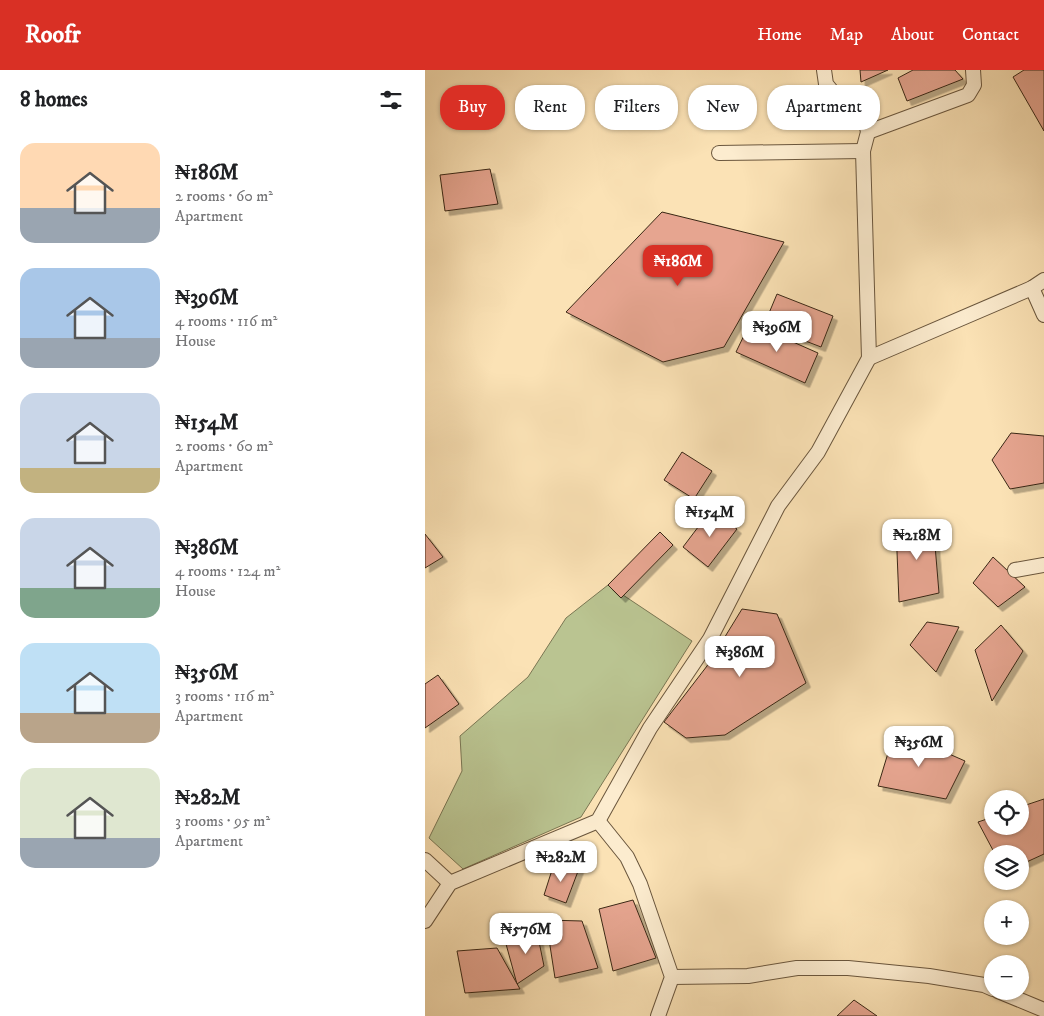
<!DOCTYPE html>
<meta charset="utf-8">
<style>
body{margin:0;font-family:"IM FELL DW Pica",serif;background:#f2f2f2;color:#202124;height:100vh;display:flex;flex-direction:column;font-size:19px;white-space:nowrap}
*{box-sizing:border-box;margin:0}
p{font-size:16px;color:#757577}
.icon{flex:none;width:28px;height:28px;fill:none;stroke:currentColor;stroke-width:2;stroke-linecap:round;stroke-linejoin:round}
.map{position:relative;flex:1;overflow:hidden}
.panel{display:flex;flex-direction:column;background:#fff;width:425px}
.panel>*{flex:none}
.hud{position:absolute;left:15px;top:15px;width:475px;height:45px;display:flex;gap:10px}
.tools{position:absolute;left:559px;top:720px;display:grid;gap:10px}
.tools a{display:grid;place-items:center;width:45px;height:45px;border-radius:50%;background:#fff;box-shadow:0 1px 4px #0004;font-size:25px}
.price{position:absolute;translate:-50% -42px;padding:0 11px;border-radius:10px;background:#fff;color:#222;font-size:16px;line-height:32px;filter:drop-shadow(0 1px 2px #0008)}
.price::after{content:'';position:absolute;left:50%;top:30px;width:15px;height:11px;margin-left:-8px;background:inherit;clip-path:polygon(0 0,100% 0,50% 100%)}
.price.active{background:#d93025;color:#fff}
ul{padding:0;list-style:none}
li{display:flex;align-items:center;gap:15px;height:125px;padding:0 20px}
li span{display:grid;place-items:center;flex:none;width:140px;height:100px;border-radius:15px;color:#555}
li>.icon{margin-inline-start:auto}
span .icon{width:60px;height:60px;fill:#fffc;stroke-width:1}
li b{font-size:21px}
h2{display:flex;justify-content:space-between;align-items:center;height:60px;padding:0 20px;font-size:21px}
.chip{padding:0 18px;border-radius:20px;background:#fff;box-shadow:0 1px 4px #0004;font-size:18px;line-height:45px}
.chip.active{background:#d93025;color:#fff}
header{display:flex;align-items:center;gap:30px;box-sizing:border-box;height:70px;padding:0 25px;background:#d93025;color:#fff}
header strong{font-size:24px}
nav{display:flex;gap:28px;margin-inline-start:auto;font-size:18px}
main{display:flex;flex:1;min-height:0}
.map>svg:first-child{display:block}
</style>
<header>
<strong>Roofr</strong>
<nav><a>Home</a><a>Map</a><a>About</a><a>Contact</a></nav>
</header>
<main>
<section class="panel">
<h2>8 homes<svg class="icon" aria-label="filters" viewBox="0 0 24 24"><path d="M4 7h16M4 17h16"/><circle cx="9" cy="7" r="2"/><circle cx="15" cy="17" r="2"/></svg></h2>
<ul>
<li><span style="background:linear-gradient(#ffd9b3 65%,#9aa5b1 0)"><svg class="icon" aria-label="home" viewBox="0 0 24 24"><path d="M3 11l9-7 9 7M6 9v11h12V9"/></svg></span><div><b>₦186M</b><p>2 rooms · 60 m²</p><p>Apartment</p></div></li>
<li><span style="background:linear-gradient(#a9c7e8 70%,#9aa5b1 0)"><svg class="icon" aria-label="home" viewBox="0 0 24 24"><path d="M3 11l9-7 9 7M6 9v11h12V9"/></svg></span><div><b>₦396M</b><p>4 rooms · 116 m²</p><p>House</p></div></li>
<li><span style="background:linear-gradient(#c9d6e8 75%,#c2b280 0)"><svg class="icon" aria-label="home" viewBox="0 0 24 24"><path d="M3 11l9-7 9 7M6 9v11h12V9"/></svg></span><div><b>₦154M</b><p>2 rooms · 60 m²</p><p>Apartment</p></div></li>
<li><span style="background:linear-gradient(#c9d6e8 70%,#7fa58c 0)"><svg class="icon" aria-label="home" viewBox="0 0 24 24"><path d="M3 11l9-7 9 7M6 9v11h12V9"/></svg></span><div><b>₦386M</b><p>4 rooms · 124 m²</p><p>House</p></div></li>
<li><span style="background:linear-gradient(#bfe0f5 70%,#b9a48a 0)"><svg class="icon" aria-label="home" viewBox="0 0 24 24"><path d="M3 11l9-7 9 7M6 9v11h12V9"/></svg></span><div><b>₦356M</b><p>3 rooms · 116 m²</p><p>Apartment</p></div></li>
<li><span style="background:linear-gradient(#dfe7d0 70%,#9aa5b1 0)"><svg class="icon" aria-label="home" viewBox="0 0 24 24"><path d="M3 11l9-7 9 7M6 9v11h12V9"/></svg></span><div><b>₦282M</b><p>3 rooms · 95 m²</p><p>Apartment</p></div></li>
</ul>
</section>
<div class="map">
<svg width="619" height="946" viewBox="0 0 619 946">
<defs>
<filter id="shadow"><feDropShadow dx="4.5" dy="4.5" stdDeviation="0" flood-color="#0004"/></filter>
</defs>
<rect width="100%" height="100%" fill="#fbe2b5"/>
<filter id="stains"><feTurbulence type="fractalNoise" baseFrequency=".004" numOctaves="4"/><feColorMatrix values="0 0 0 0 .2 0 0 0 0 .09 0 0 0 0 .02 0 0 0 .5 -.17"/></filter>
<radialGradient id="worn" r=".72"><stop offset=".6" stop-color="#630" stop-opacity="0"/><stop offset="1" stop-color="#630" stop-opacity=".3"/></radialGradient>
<polygon fill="#bac491" stroke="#7a7653" points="183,515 267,571 156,747 38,799 4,768 37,701 35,666 103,607 141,548"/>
<g fill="#e6a590" stroke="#392715" filter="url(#shadow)">
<polygon points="435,0 463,0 436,12"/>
<polygon points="488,0 530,0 538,9 482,31 473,8"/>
<polygon points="599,0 619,0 619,61 588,7"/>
<polygon points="65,99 73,134 20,141 15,105"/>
<polygon points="237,142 359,172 299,277 238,292 141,242"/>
<polygon points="352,224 408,246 396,277 339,255"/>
<polygon points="325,253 393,283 380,313 311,282"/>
<polygon points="586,363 619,366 619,413 585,419 567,390"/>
<polygon points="257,382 287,401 269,429 239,410"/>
<polygon points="286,440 312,459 283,497 258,477"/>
<polygon points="508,451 514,523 474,532 471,457"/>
<polygon points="235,462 248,475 196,528 183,515"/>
<polygon points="0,464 18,487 0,498"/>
<polygon points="568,487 600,517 573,537 548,513"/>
<polygon points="317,539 352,544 381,613 300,665 261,668 239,652 282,596"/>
<polygon points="502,552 534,557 511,602 485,575"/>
<polygon points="576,555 598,581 567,631 550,580"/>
<polygon points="13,605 34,634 0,658 0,614"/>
<polygon points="470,660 540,691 521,729 453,716"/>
<polygon points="619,729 619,784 595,795 595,784 570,784 553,752 568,747 568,756 595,756 595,737"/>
<polygon points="155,796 141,833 119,825 127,800"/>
<polygon points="208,830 231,888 188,901 174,839"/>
<polygon points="121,850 157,851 173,898 130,908"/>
<polygon points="111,857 119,896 92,914 81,874"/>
<polygon points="72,878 95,919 40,923 32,881"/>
<polygon points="429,930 452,946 412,946"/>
</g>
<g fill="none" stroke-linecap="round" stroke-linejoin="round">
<g stroke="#6a563d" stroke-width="16">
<g id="street">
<polyline points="443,62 543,25 549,15 548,0"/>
<polyline points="294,83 438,81"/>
<polyline points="607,218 619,245"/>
<polyline points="444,288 607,218 619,210"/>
<polyline points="590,500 619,495"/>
<polyline points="173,751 202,787 215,814 247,907 233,946"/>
<polyline points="0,790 25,813"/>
<polyline points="0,851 25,813 173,751 225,658 285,569 353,436 393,382 444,288 438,81 443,62 440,49 410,25 401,14 399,0"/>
<polyline points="247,907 323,906 372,898 423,898 504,906 559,915 568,919"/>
<polyline points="573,921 619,940"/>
</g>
</g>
<use href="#street" stroke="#fceccf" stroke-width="14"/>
</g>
<rect width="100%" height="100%" filter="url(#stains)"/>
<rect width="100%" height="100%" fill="url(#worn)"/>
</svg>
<div class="tools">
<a><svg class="icon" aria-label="locate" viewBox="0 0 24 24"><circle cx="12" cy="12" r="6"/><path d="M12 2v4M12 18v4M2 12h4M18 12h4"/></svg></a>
<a><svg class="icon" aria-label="layers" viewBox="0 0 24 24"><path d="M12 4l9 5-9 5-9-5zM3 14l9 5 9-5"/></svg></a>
<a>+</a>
<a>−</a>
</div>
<b class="price active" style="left:253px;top:217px">₦186M</b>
<b class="price" style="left:352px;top:283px">₦396M</b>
<b class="price" style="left:285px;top:468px">₦154M</b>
<b class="price" style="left:492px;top:491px">₦218M</b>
<b class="price" style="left:315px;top:608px">₦386M</b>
<b class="price" style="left:494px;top:698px">₦356M</b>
<b class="price" style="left:136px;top:813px">₦282M</b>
<b class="price" style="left:101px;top:885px">₦576M</b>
<div class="hud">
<a class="chip active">Buy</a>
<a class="chip">Rent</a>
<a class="chip">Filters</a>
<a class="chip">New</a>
<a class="chip">Apartment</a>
</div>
</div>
</main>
